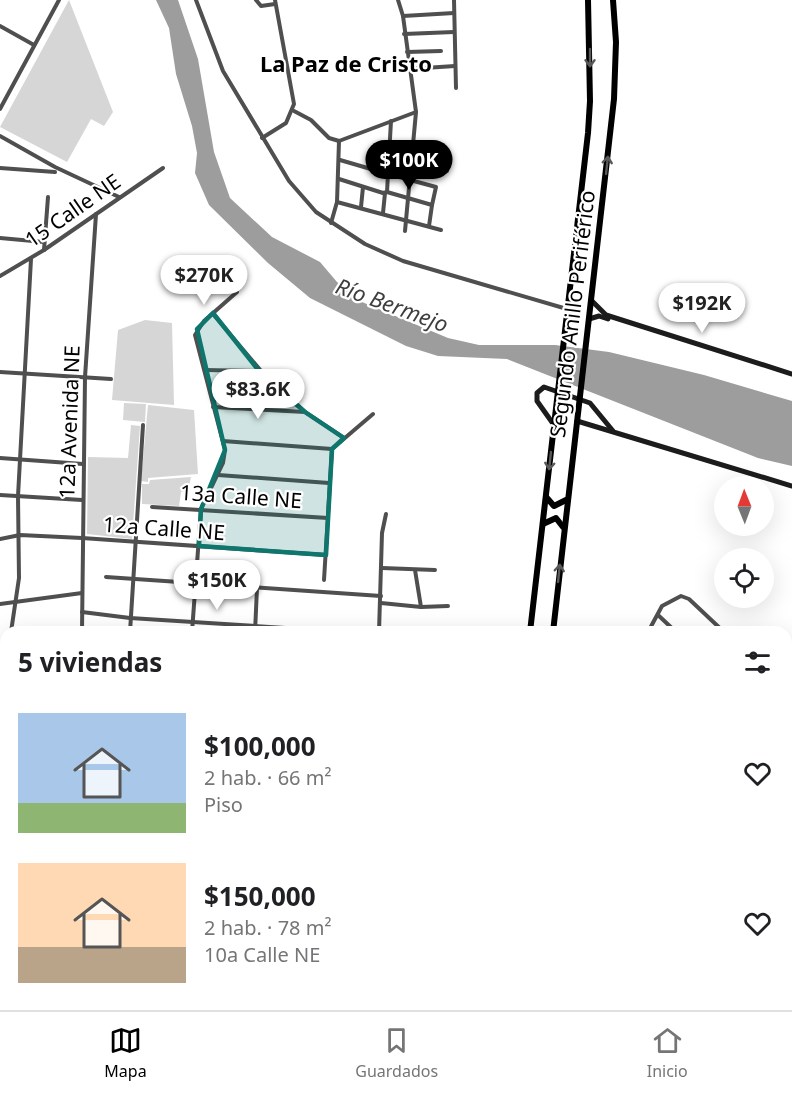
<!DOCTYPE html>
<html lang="es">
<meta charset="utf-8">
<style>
body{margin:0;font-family:"Noto Sans",sans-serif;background:#f6f6f6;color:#202124;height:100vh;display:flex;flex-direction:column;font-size:22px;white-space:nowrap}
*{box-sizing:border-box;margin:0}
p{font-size:20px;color:#757577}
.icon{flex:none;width:33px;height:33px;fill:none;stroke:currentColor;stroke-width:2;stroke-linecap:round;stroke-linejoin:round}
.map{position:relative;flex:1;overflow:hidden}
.side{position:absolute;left:0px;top:626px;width:792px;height:386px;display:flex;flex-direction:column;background:#fff;border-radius:18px 18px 0 0;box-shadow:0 6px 24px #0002}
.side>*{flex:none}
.needle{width:39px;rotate:359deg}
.controls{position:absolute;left:714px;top:476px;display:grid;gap:12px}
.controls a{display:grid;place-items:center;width:60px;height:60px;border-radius:50%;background:#fff;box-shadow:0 6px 24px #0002;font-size:30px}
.price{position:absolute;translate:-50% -51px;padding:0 14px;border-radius:21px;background:#fff;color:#222;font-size:20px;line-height:39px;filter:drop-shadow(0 2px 3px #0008)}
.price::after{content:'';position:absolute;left:50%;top:36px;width:18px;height:14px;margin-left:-9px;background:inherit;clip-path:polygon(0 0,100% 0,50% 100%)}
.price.selected{background:#000;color:#fff}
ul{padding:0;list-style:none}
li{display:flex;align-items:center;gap:18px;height:150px;padding:0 18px}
li span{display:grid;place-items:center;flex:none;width:168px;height:120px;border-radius:0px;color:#555}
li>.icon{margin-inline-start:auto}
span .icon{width:72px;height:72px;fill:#fffc;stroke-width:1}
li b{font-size:26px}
h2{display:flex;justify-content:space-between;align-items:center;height:72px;padding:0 18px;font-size:26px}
.dock{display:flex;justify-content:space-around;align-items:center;height:84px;border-top:2px solid #e0e0e0;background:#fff;font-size:16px;color:#757577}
.dock a{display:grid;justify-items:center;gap:3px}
.dock .selected{color:#000}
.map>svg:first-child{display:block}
</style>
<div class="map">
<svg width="792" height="1010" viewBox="0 0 792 1010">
<rect width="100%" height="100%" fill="#fff"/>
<g fill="#d6d6d6">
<polygon points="69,0 113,112 104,126 91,119 67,162 0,127"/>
<polygon points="145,320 172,323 174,405 112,400 118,330"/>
<polygon points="124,403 146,404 145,422 123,420"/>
<polygon points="148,405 194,410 198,474 148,478 148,482 141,481"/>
<polygon points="131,425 140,426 132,539 87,534 88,457 128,458"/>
<polygon points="191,477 188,492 181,492 179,506 142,504 142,484 149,484 150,480"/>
</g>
<polygon fill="#9d9d9d" points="156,0 178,0 198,59 214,152 230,198 272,237 320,262 337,282 362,302 448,338 479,345 555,345 609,352 704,375 792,401 792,466 758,458 507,359 438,356 406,346 310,298 268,263 209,205 195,173 197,153 192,126 176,74 169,28"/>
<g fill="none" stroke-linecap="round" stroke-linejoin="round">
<polyline stroke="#9d9d9d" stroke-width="1.5" points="668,1005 669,1010"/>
<g stroke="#4f4f4f" stroke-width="4">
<polyline points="196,0 223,71 289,181 316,212 365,244 403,261 567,309"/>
<polyline points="256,0 261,6 275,4"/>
<polyline points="398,0 403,16 416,112 405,231"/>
<polyline points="454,0 456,88"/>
<polyline points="403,16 454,13"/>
<polyline points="0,26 34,45"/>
<polyline points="404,34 454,32"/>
<polyline points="407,52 441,51"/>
<polyline points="409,69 455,66"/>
<polyline points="0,109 59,0"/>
<polyline points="294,111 311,120 329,138 339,141 416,112"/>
<polyline points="0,136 55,167 119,197"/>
<polyline points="262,138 286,123 294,104 275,0"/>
<polyline points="389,154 447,171"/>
<polyline points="340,160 388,174 391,121"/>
<polyline points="0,168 55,172"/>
<polyline points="339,179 383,193 387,192 388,174 436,187 432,205 387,192"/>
<polyline points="337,202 441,230"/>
<polyline points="361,207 363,187"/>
<polyline points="383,213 385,193"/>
<polyline points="331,223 337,202 339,141"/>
<polyline points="429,226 432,205"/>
<polyline points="0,238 44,242"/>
<polyline points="44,250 48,197"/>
<polyline points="0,276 44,250 163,168"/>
<polyline points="213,314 272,384 305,412 344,438"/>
<polyline points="205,370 258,371"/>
<polyline points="0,372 111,379"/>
<polyline points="213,407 305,412"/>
<polyline points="223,441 332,449"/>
<polyline points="0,458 83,464"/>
<polyline points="218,475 329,483"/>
<polyline points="0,495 82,500"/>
<polyline points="152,507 328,518"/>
<polyline points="0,539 20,535 82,538 326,555"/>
<polyline points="382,568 435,570"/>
<polyline points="415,570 421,607"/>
<polyline points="106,577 381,596"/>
<polyline points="324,580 332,449 373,414"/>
<polyline points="381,603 421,607 448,606"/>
<polyline points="0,604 82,593"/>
<polyline points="82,612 130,618 349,632"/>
<polyline points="658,615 676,632"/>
<polyline points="11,632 19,578 18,496 31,259"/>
<polyline points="82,632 85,377 96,214"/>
<polyline points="130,632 143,425"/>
<polyline points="192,632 201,509 223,463 225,450 195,335 204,321 237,292"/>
<polyline points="255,632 257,588"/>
<polyline points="379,632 382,533 386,514"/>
<polyline points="648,632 662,606 681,596 689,599 724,632"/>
<polyline points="786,690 792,696"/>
<polyline points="0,696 6,661"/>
<polyline points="786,735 792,741"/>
<polyline points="0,750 6,746"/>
<polyline points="786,758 792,751"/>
<polyline points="786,782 792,787"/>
<polyline points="786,828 792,833"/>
<polyline points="0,830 6,825"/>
<polyline points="0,890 6,890"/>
<polyline points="0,930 6,930"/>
<polyline points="0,969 6,970"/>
<polyline points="786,988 792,979"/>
<polyline points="513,1005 553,1010"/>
<polyline points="635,1005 638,1010"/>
<polyline points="728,1005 730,1010"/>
<polyline points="49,1010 50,1005"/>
<polyline points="94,1010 95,1005"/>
<polyline points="228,1010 229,1005"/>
<polyline points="354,1010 355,1005"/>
<polyline points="568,1010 568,1005"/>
<polyline points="772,1010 775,1005"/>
</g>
<g stroke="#1c1c1c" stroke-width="5">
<polyline points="592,301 606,315 792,374"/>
<polyline points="589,319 599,316 608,319"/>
<polyline points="577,421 792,486"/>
<polyline points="554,425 537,401 537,393 544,387 590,403 613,431"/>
</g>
<g stroke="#000" stroke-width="6">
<polyline points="547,498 554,506 566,500"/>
<polyline points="543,524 556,518 563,527"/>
<polyline points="530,632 588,133 590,101 588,0"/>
<polyline points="553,632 614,99 616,42 613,0"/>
<polyline points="486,1010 487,1005"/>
<polyline points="506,1010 507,1005"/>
</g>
</g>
<defs><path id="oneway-shaft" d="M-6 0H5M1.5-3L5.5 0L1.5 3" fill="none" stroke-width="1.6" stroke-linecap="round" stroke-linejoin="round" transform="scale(1.5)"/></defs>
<g stroke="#595959">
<use href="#oneway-shaft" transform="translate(590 58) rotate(90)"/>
<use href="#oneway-shaft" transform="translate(607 165) rotate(-84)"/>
<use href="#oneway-shaft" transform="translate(550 461) rotate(96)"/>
<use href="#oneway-shaft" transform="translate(559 573) rotate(-84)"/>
</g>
<path fill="#0f766e" fill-opacity="0.2" stroke="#0f766e" stroke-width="4.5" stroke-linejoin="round" d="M213 313 259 371 305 412 344 438 332 449 326 555 199 546 201 509 225 450 197 329Z"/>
<g text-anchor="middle" stroke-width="4.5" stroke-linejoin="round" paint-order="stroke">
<g font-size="21" fill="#000" stroke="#fff">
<text transform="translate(73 211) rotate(-35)" y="7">15 Calle NE</text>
<text transform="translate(573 314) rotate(-83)" y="7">Segundo Anillo Periférico</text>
<text transform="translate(70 422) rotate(-88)" y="7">12a Avenida NE</text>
<text transform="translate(241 497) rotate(4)" y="7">13a Calle NE</text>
<text transform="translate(164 529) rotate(4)" y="7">12a Calle NE</text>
</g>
<g font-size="22" font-weight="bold" fill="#000" stroke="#fff">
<text x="346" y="72">La Paz de Cristo</text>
</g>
<g font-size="22" font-style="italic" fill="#3e3e3e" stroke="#fff">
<text transform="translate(392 305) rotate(20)" y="8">Río Bermejo</text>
</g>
</g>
</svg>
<div class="controls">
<a><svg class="needle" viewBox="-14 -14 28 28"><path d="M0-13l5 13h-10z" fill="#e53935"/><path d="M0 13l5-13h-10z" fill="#757577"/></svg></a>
<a><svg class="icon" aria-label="locate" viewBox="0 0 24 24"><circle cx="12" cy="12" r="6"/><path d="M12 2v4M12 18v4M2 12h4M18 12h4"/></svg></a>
</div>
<b class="price selected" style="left:409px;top:191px">$100K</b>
<b class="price" style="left:204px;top:306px">$270K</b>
<b class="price" style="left:702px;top:334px">$192K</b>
<b class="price" style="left:258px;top:420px">$83.6K</b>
<b class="price" style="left:217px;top:611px">$150K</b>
<section class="side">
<h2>5 viviendas<svg class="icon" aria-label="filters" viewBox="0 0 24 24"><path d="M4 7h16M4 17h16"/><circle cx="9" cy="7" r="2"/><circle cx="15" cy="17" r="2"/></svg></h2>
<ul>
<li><span style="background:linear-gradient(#a9c7e8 75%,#8fb573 0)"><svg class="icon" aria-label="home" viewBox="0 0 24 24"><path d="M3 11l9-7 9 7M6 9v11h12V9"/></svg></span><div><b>$100,000</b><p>2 hab. · 66 m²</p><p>Piso</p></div><svg class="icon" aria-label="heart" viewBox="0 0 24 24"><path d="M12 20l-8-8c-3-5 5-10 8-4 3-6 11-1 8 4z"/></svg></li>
<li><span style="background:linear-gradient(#ffd9b3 70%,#b9a48a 0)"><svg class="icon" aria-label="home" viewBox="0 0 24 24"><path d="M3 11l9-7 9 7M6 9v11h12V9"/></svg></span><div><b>$150,000</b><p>2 hab. · 78 m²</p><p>10a Calle NE</p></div><svg class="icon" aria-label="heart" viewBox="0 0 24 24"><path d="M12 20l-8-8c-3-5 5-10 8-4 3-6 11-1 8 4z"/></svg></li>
</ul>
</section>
</div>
<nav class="dock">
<a class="selected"><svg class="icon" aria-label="map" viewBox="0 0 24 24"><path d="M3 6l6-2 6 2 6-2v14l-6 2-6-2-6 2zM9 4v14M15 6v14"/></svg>Mapa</a>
<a><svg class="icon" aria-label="saved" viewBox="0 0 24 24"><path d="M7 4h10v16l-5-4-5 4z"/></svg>Guardados</a>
<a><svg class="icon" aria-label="home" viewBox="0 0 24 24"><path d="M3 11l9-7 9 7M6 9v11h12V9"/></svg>Inicio</a>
</nav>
